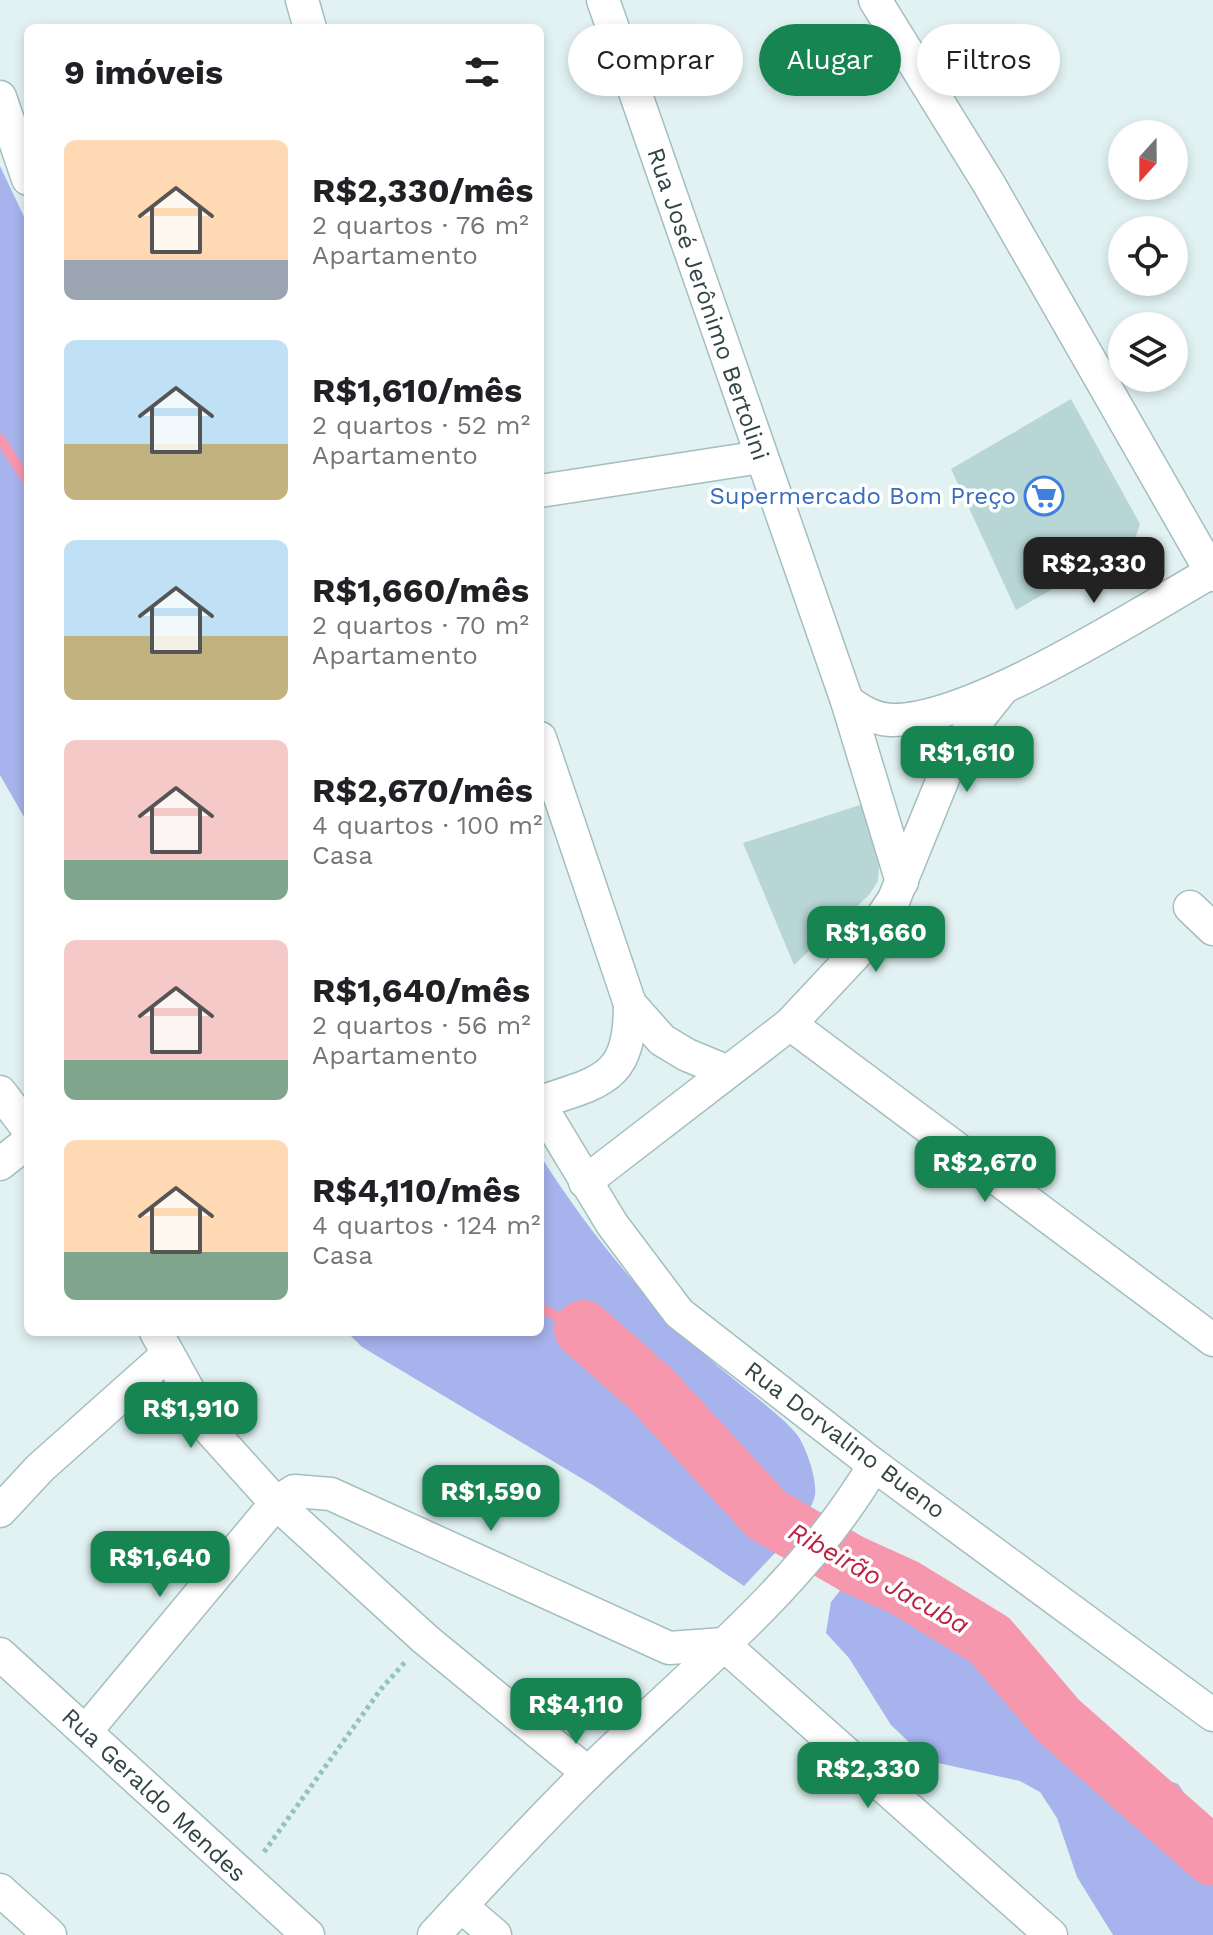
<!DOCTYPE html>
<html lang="pt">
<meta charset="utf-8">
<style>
body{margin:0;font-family:"Work Sans",sans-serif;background:#f6f6f6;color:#202124;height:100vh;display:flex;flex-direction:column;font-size:30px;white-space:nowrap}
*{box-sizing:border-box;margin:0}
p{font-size:26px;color:#757577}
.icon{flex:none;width:44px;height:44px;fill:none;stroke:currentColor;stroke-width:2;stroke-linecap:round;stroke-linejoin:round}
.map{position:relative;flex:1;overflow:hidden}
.side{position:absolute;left:24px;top:24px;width:520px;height:1312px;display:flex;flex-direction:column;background:#fff;border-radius:12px;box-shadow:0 4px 12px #0003}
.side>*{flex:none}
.guide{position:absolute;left:568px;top:24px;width:524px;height:72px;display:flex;gap:16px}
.needle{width:52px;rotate:201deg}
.buttons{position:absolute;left:1108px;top:120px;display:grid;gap:16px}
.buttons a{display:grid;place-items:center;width:80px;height:80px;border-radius:50%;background:#fff;box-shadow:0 4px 12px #0003;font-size:40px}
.price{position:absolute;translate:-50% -68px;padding:0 18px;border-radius:16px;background:#178552;color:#fff;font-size:26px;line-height:52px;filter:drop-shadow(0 2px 4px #0008)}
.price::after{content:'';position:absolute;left:50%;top:48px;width:24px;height:18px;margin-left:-12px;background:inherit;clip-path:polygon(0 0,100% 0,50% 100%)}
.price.on{background:#222;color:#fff}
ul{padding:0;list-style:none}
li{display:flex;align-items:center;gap:24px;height:200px;padding:0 40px}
li span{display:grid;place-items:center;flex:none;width:224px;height:160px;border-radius:12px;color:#555}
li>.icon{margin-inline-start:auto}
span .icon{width:96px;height:96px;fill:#fffc;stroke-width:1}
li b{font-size:34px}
h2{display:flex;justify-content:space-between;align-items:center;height:96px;padding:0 40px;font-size:34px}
.pill{padding:0 28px;border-radius:36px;background:#fff;box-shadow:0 4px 12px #0003;font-size:28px;line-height:72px}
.pill.on{background:#178552;color:#fff}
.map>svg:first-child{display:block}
</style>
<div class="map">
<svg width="1213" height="1935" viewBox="0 0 1213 1935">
<rect width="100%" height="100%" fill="#e2f2f3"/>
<g fill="#a6b3ec">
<polygon points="0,166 28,225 28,824 0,775"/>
<path d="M540 1155C587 1230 645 1301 711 1360 732 1380 784 1416 798 1436 807 1450 817 1479 815 1495 810 1522 763 1564 744 1586L596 1487 362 1347 347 1332H540Z"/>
<path d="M869 1582 899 1596 993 1666 1030 1713 1075 1747 1178 1784C1196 1806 1194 1837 1213 1857V1935H1113L1077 1877 1057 1818 1040 1792 1020 1781 929 1761 891 1725 849 1658 826 1633 831 1602 846 1583Z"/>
</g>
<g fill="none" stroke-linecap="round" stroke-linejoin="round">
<g stroke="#f797ad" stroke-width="10">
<polyline points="0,439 28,482"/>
<polyline points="540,1308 583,1329"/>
</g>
<polyline stroke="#f797ad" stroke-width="58" points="583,1329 651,1389 767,1515 852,1564 905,1588 990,1640 1058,1720 1213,1857"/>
</g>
<g fill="#b7d6d5">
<polygon points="1071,399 1140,524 1134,542 1016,610 951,469"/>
<polygon points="863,804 879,866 878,881 869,895 794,965 743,843"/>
</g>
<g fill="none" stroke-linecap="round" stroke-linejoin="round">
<g stroke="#a4bebf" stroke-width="35">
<g id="minor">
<polyline points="302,0 310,28"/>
<polyline points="603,0 847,701 902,882"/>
<polyline points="875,0 989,184 1213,575"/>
<polyline points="0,97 28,179"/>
<polyline points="540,491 761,457"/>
<path d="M847 701C861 711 873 719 891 720 971 722 1140 613 1213 571"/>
<polyline points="540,738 630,1004 662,1040 687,1055 726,1071"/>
<polyline points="1190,907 1213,929"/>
<polyline points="790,1024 1213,1340"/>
<polyline points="0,1092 28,1129"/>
<path d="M540 1102C603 1081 630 1079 630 1004"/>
<polyline points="540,1105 612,1224 679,1313 874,1465 1213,1715"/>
<polyline points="0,1164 28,1142"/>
<polyline points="585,1182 790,1024 863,946 894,899 956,747 1003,688"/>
<polyline points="156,1332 211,1431 276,1503 425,1639 588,1773"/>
<polyline points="0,1511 40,1468 168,1354"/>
<polyline points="0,1654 308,1935"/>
<polyline points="86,1731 276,1503 294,1491 331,1494 669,1648 723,1644 1051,1935"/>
<polyline points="0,1890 50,1935"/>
<polyline points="461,1906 495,1935"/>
<path d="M434 1935C485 1880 536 1824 589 1772 688 1675 804 1585 874 1465"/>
</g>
</g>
<polyline stroke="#94c2c2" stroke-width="5" stroke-dasharray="4 4" stroke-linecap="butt" points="264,1852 381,1689 406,1661"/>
<use href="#minor" stroke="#fff" stroke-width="32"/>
</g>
<defs>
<g id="supermarket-ring" transform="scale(2)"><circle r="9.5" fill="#fff" stroke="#3f7fe0" stroke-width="1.5"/><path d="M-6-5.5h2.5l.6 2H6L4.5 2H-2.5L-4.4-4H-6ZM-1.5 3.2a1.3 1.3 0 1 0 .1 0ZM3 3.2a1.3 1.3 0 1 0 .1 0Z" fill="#3f7fe0"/></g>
</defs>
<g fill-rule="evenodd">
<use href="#supermarket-ring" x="1044" y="496"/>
</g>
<g text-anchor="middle" stroke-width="7" stroke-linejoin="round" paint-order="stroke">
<g font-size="24" fill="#324545" stroke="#fff">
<text transform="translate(708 304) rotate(71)" y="8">Rua José Jerônimo Bertolini</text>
<text transform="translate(845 1440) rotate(37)" y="8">Rua Dorvalino Bueno</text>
<text transform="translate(154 1795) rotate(43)" y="8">Rua Geraldo Mendes</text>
</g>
<g font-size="24" fill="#366cbe" stroke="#fff" text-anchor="end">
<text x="1016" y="504">Supermercado Bom Preço</text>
</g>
<g font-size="26" font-style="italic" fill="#ba2242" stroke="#fff">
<text transform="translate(879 1578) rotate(29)" y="9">Ribeirão Jacuba</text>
</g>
</g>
</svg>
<div class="buttons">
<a><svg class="needle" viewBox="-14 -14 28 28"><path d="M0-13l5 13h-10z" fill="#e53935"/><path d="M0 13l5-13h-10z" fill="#757577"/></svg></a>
<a><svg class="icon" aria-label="locate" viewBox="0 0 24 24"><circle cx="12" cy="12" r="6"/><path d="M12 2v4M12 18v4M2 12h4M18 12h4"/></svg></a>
<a><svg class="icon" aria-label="layers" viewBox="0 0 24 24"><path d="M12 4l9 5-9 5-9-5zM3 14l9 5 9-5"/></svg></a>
</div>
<b class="price on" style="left:1094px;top:605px">R$2,330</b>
<b class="price" style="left:967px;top:794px">R$1,610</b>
<b class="price" style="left:876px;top:974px">R$1,660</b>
<b class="price" style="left:985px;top:1204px">R$2,670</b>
<b class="price" style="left:191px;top:1450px">R$1,910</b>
<b class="price" style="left:491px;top:1533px">R$1,590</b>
<b class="price" style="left:160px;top:1599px">R$1,640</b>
<b class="price" style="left:576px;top:1746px">R$4,110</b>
<b class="price" style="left:868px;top:1810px">R$2,330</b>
<div class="guide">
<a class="pill">Comprar</a>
<a class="pill on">Alugar</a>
<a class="pill">Filtros</a>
</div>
<section class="side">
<h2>9 imóveis<svg class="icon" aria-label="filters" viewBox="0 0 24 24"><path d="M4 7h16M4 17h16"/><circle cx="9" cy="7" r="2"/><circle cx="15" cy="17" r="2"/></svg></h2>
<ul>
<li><span style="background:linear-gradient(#ffd9b3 75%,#9aa5b1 0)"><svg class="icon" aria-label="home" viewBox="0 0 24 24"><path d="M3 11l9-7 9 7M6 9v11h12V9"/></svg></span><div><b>R$2,330/mês</b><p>2 quartos · 76 m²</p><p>Apartamento</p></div></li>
<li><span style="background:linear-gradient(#bfe0f5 65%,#c2b280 0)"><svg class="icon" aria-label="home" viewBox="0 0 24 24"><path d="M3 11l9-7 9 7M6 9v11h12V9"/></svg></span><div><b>R$1,610/mês</b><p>2 quartos · 52 m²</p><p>Apartamento</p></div></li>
<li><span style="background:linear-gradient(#bfe0f5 60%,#c2b280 0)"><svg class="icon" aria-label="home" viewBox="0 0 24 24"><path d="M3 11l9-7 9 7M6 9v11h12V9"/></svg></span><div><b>R$1,660/mês</b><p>2 quartos · 70 m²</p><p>Apartamento</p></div></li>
<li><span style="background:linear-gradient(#f6c9c9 75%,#7fa58c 0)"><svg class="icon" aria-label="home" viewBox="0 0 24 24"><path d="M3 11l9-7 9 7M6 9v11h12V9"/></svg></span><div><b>R$2,670/mês</b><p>4 quartos · 100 m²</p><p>Casa</p></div></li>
<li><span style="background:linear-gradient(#f6c9c9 75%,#7fa58c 0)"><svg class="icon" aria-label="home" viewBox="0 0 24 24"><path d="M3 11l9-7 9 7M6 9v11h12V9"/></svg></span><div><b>R$1,640/mês</b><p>2 quartos · 56 m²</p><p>Apartamento</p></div></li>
<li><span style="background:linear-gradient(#ffd9b3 70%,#7fa58c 0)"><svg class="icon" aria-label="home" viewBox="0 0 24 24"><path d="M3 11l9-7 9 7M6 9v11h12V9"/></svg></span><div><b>R$4,110/mês</b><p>4 quartos · 124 m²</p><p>Casa</p></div></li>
</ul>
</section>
</div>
